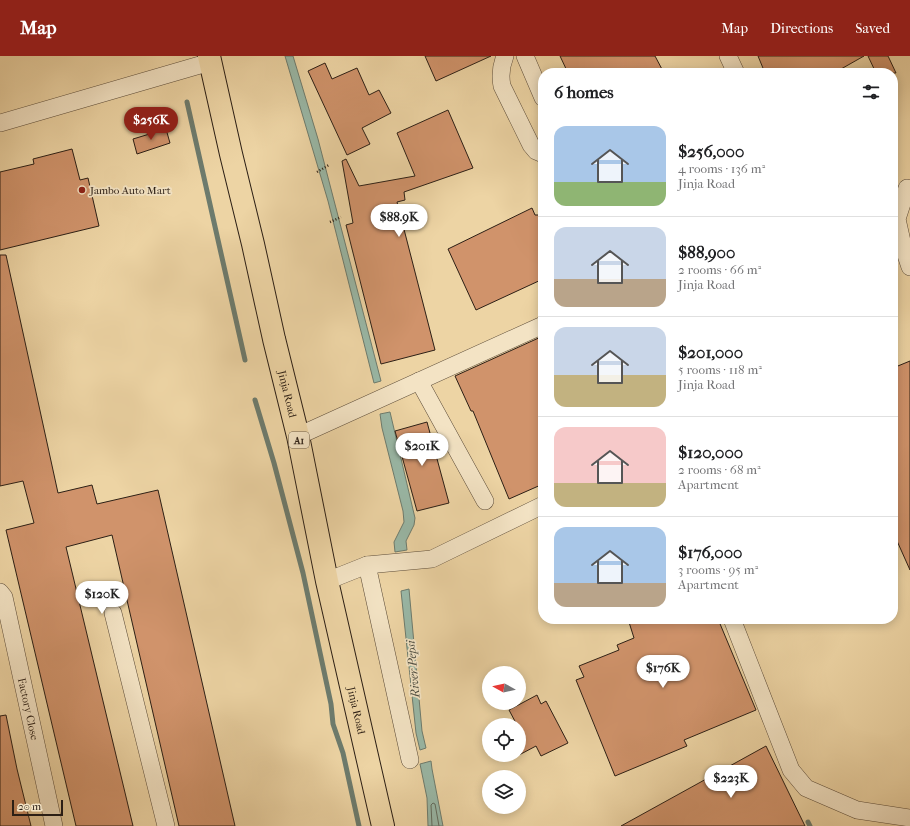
<!DOCTYPE html>
<meta charset="utf-8">
<style>
body{margin:0;font-family:"IM FELL French Canon",serif;background:#f2f2f2;color:#202124;height:100vh;display:flex;flex-direction:column;font-size:15px;white-space:nowrap}
*{box-sizing:border-box;margin:0}
p{font-size:13px;color:#757577}
.icon{flex:none;width:22px;height:22px;fill:none;stroke:currentColor;stroke-width:2;stroke-linecap:round;stroke-linejoin:round}
.map{position:relative;flex:1;overflow:hidden}
.side{position:absolute;left:538px;top:12px;width:360px;height:556px;display:flex;flex-direction:column;background:#fff;border-radius:16px;box-shadow:0 2px 10px #0003}
.side>*{flex:none}
.needle{width:26px;rotate:278deg}
.tools{position:absolute;left:482px;top:610px;display:grid;gap:8px}
.tools a{display:grid;place-items:center;width:44px;height:44px;border-radius:50%;background:#fff;box-shadow:0 2px 10px #0003;font-size:20px}
.scale{position:absolute;left:12px;bottom:10px;width:51px;box-sizing:border-box;padding-left:4px;border:2px solid #2c1f15;border-top:0;font-size:11px;line-height:14px;white-space:nowrap;color:#2c1f15;-webkit-text-stroke:3px #f3e3c4;paint-order:stroke}
.price{position:absolute;translate:-50% -34px;padding:0 9px;border-radius:14px;background:#fff;color:#222;font-size:13px;line-height:26px;filter:drop-shadow(0 1px 2px #0008)}
.price::after{content:'';position:absolute;left:50%;top:24px;width:12px;height:9px;margin-left:-6px;background:inherit;clip-path:polygon(0 0,100% 0,50% 100%)}
.price.selected{background:#8f2418;color:#fff}
ul{padding:0;list-style:none}
li{display:flex;align-items:center;gap:12px;height:100px;padding:0 16px}
li+li{border-top:1px solid #e0e0e0}
li span{display:grid;place-items:center;flex:none;width:112px;height:80px;border-radius:12px;color:#555}
li>.icon{margin-inline-start:auto}
span .icon{width:48px;height:48px;fill:#fffc;stroke-width:1}
li b{font-size:17px}
h2{display:flex;justify-content:space-between;align-items:center;height:48px;padding:0 16px;font-size:17px}
header{display:flex;align-items:center;gap:24px;box-sizing:border-box;height:56px;padding:0 20px;background:#8f2418;color:#fff}
header strong{font-size:19px}
nav{display:flex;gap:22px;margin-inline-start:auto;font-size:14px}
.map>svg:first-child{display:block}
</style>
<header>
<strong>Map</strong>
<nav><a>Map</a><a>Directions</a><a>Saved</a></nav>
</header>
<div class="map">
<svg width="910" height="770" viewBox="0 0 910 770">
<rect width="100%" height="100%" fill="#edd4a4"/>
<filter id="stains"><feTurbulence type="fractalNoise" baseFrequency=".005" numOctaves="4"/><feColorMatrix values="0 0 0 0 .2 0 0 0 0 .09 0 0 0 0 .02 0 0 0 .5 -.17"/></filter>
<radialGradient id="worn" r=".72"><stop offset=".6" stop-color="#630" stop-opacity="0"/><stop offset="1" stop-color="#630" stop-opacity=".3"/></radialGradient>
<g fill="#99b8a7" stroke="#6d7b6d">
<polygon points="285,0 293,0 318,83 381,325 374,327 328,145"/>
<polygon points="390,356 415,462 414,469 406,485 407,494 395,496 394,486 404,466 403,455 382,372 380,358"/>
<polygon points="409,533 422,675 426,692 420,694 416,677 401,535"/>
<polygon points="431,705 432,713 443,770 428,770 427,742 420,708"/>
</g>
<g fill="none" stroke-linecap="round" stroke-linejoin="round">
<polyline stroke="#626c5e" stroke-width="1" points="432,770 431,749 433,747 435,748 439,770"/>
<g stroke="#6d7b6d" stroke-width="5">
<polyline points="187,46 245,304"/>
<polyline points="255,344 274,407 303,517 331,648 333,668 343,697 359,770"/>
<polyline points="808,766 810,770"/>
</g>
</g>
<g fill="#d0936b" stroke="#2c1f15">
<polygon points="425,0 491,0 436,25"/>
<polygon points="560,0 655,0 664,17 568,17"/>
<polygon points="758,0 864,0 834,17 765,17"/>
<polygon points="868,0 888,0 896,17 876,17"/>
<polygon points="325,7 332,23 357,12 369,39 379,34 391,57 362,72 370,88 347,99 308,15"/>
<polygon points="448,54 473,112 404,136 405,144 397,146 435,294 381,308 346,169 353,167 342,105 346,103 359,130 415,120 397,77"/>
<polygon points="166,73 170,87 137,98 133,83"/>
<polygon points="72,93 80,124 88,122 99,170 0,194 0,116 34,108 33,103"/>
<polygon points="532,152 535,159 543,159 543,223 476,254 448,193"/>
<polygon points="0,199 6,199 58,437 92,429 97,448 158,434 235,770 179,770 112,479 66,491 133,770 76,770 6,474 34,467 23,425 0,430"/>
<polygon points="543,280 543,428 509,443 473,355 471,355 455,320"/>
<polygon points="910,305 910,514 893,476 893,312"/>
<polygon points="427,366 449,447 417,455 395,375"/>
<polygon points="628,563 718,563 756,654 684,684 687,690 615,720 576,624 584,621 579,610 619,594 617,589 634,582"/>
<polygon points="537,639 541,648 546,645 568,687 541,700 536,690 519,699 519,669 517,669 509,654"/>
<polygon points="6,659 17,713 31,770 0,770 0,660"/>
<polygon points="766,690 805,770 621,770"/>
</g>
<g fill="none" stroke-linecap="round" stroke-linejoin="round">
<g stroke="#5c4c39" stroke-width="18">
<g id="minor">
<path d="M505 0C501 10 500 20 502 30L531 89 536 95 543 98"/>
<polyline points="525,0 543,42"/>
<polyline points="728,0 736,17"/>
<polyline points="0,67 210,6"/>
<polyline points="907,132 897,163 903,190 910,211"/>
<polyline points="419,325 485,445"/>
<polyline points="298,380 543,269"/>
<polyline points="367,509 410,704"/>
<polyline points="327,525 367,509 432,503 543,449"/>
<path id="s1" d="M0 536 4 541 54 770"/>
<polyline points="113,557 166,770"/>
<polyline points="732,563 791,714 806,732 857,754 910,762"/>
</g>
</g>
<g stroke="#2c1f15" stroke-width="24">
<g id="highway">
<path id="s2" d="M209 0 231 98 253 188 274 283 298 380 327 525 383 770"/>
</g>
</g>
<g stroke="#2c1f15" stroke-width="2.5" stroke-dasharray="1 2" stroke-linecap="butt">
<polyline points="317,116 329,109"/>
<polyline points="330,166 341,161"/>
</g>
<use href="#minor" stroke="#f3e3c4" stroke-width="17"/>
<use href="#highway" stroke="#edd4a4" stroke-width="22"/>
</g>
<circle fill="#8f2418" stroke="#f3e3c4" stroke-width="1.5" cx="82" cy="134" r="4"/>
<g text-anchor="middle" stroke-width="3.5" stroke-linejoin="round" paint-order="stroke">
<rect fill="#f3e3c4" stroke="#685a4a" stroke-width="1" x="289" y="376" width="20" height="16" rx="3"/>
<g font-size="10" font-weight="bold" fill="#2c1f15">
<text x="299" y="388">A1</text>
</g>
<g font-size="11" fill="#2c1f15" stroke="#f3e3c4" text-anchor="start">
<text x="90" y="138">Jambo Auto Mart</text>
</g>
<g font-size="11" fill="#2c1f15" stroke="#f3e3c4">
<text dy="4" stroke="none"><textPath href="#s2" startOffset="347">Jinja Road</textPath></text>
<text dy="4" stroke="none"><textPath href="#s1" startOffset="121">Factory Close</textPath></text>
<text dy="4" stroke="none"><textPath href="#s2" startOffset="671">Jinja Road</textPath></text>
</g>
<g font-size="12" font-style="italic" fill="#4d4d41" stroke="#f3e3c4">
<text transform="translate(413 613) rotate(-95)" y="4">River Pepsi</text>
</g>
</g>
<rect width="100%" height="100%" filter="url(#stains)"/>
<rect width="100%" height="100%" fill="url(#worn)"/>
</svg>
<div class="tools">
<a><svg class="needle" viewBox="-14 -14 28 28"><path d="M0-13l5 13h-10z" fill="#e53935"/><path d="M0 13l5-13h-10z" fill="#757577"/></svg></a>
<a><svg class="icon" aria-label="locate" viewBox="0 0 24 24"><circle cx="12" cy="12" r="6"/><path d="M12 2v4M12 18v4M2 12h4M18 12h4"/></svg></a>
<a><svg class="icon" aria-label="layers" viewBox="0 0 24 24"><path d="M12 4l9 5-9 5-9-5zM3 14l9 5 9-5"/></svg></a>
</div>
<div class="scale">20 m</div>
<b class="price selected" style="left:151px;top:85px">$256K</b>
<b class="price" style="left:399px;top:182px">$88.9K</b>
<b class="price" style="left:422px;top:411px">$201K</b>
<b class="price" style="left:102px;top:559px">$120K</b>
<b class="price" style="left:663px;top:633px">$176K</b>
<b class="price" style="left:731px;top:743px">$223K</b>
<section class="side">
<h2>6 homes<svg class="icon" aria-label="filters" viewBox="0 0 24 24"><path d="M4 7h16M4 17h16"/><circle cx="9" cy="7" r="2"/><circle cx="15" cy="17" r="2"/></svg></h2>
<ul>
<li><span style="background:linear-gradient(#a9c7e8 70%,#8fb573 0)"><svg class="icon" aria-label="home" viewBox="0 0 24 24"><path d="M3 11l9-7 9 7M6 9v11h12V9"/></svg></span><div><b>$256,000</b><p>4 rooms · 136 m²</p><p>Jinja Road</p></div></li>
<li><span style="background:linear-gradient(#c9d6e8 65%,#b9a48a 0)"><svg class="icon" aria-label="home" viewBox="0 0 24 24"><path d="M3 11l9-7 9 7M6 9v11h12V9"/></svg></span><div><b>$88,900</b><p>2 rooms · 66 m²</p><p>Jinja Road</p></div></li>
<li><span style="background:linear-gradient(#c9d6e8 60%,#c2b280 0)"><svg class="icon" aria-label="home" viewBox="0 0 24 24"><path d="M3 11l9-7 9 7M6 9v11h12V9"/></svg></span><div><b>$201,000</b><p>5 rooms · 118 m²</p><p>Jinja Road</p></div></li>
<li><span style="background:linear-gradient(#f6c9c9 70%,#c2b280 0)"><svg class="icon" aria-label="home" viewBox="0 0 24 24"><path d="M3 11l9-7 9 7M6 9v11h12V9"/></svg></span><div><b>$120,000</b><p>2 rooms · 68 m²</p><p>Apartment</p></div></li>
<li><span style="background:linear-gradient(#a9c7e8 70%,#b9a48a 0)"><svg class="icon" aria-label="home" viewBox="0 0 24 24"><path d="M3 11l9-7 9 7M6 9v11h12V9"/></svg></span><div><b>$176,000</b><p>3 rooms · 95 m²</p><p>Apartment</p></div></li>
</ul>
</section>
</div>
